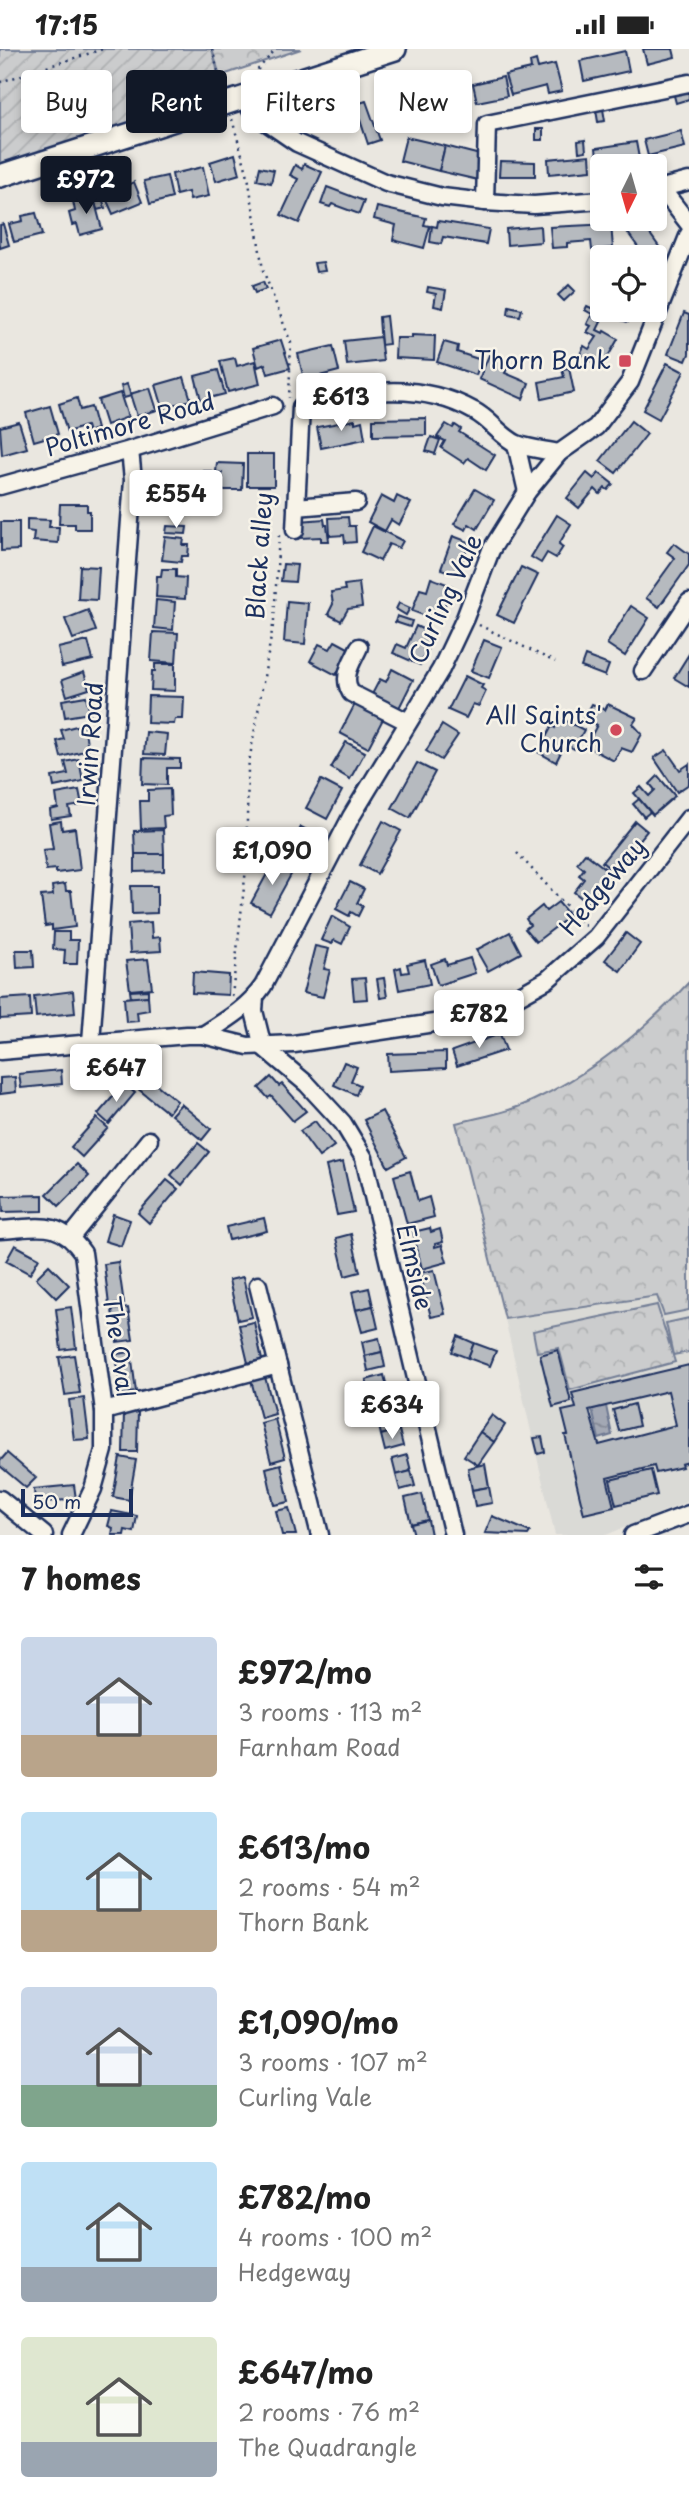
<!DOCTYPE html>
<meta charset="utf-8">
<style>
body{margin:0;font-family:"Playpen Sans",sans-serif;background:#f6f6f6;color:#222;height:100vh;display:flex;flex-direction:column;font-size:26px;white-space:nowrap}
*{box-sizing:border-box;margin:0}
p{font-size:23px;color:#767676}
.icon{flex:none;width:38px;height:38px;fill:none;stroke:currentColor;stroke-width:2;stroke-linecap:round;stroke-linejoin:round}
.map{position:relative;height:1486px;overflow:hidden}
.details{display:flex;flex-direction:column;background:#fff;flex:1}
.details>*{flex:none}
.top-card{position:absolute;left:21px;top:21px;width:648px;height:63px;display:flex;gap:14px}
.needle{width:46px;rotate:185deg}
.controls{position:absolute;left:590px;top:105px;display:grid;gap:14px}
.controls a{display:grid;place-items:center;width:77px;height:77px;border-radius:7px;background:#fff;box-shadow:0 4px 10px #0003;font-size:35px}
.scale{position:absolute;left:21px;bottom:18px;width:112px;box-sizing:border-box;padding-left:7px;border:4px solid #1b2f5e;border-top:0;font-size:19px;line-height:24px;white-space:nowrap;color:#1b2f5e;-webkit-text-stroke:5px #f7f3e8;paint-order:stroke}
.price{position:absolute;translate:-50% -60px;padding:0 16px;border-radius:7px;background:#fff;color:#222;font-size:23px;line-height:46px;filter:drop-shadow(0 2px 4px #0008)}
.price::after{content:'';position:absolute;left:50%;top:42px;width:21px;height:16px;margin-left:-10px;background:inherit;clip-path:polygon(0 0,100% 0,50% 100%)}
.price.on{background:#111827;color:#fff}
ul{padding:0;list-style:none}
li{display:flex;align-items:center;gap:21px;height:175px;padding:0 21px}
li span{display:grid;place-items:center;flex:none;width:196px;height:140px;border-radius:7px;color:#555}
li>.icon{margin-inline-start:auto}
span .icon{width:84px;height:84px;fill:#fffc;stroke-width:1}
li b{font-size:30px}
h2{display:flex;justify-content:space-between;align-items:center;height:84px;padding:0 21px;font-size:30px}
.pill{padding:0 24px;border-radius:7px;background:#fff;box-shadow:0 4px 10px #0003;font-size:24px;line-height:63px}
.pill.on{background:#111827;color:#fff}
.status{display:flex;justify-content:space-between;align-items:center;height:49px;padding:0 35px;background:#fff;direction:ltr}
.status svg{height:19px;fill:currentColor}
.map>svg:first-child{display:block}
</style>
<div class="status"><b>17:15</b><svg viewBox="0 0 49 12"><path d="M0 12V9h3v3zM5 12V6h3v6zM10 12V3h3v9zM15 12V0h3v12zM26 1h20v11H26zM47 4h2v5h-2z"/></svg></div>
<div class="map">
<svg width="689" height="1486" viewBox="0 0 689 1486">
<defs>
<pattern id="grass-tufts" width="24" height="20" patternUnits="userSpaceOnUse" patternTransform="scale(1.75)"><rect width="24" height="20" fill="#cbcccd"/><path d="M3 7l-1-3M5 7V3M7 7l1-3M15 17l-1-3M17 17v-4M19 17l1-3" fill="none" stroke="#aeb0b2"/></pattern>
<pattern id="forest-crowns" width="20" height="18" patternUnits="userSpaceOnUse" patternTransform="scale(1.75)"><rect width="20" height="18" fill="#cbcccd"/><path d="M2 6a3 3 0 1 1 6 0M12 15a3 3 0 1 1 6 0" fill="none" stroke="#aeb0b2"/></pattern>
<pattern id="garden-furrows" width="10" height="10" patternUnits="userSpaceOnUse" patternTransform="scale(1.75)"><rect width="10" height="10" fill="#cbcccd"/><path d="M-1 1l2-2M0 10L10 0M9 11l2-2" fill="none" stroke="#aeb0b2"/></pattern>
<pattern id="water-ripples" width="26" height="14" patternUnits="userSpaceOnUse" patternTransform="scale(1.75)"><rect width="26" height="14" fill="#a3a8b4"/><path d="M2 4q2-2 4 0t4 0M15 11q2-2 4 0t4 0" fill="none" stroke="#848996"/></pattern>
</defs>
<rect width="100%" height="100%" fill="#eae7e0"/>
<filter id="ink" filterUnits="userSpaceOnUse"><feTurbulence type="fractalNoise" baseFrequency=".0143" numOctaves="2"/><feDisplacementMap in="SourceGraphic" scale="14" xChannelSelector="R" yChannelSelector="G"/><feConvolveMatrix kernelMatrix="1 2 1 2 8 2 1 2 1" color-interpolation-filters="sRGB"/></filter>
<g filter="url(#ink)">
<polygon fill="#dadad6" points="689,933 689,1452 606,1486 555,1486 505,1270 456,1074 497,1064 533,1052 597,1015 625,994"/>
<polygon fill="url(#grass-tufts)" stroke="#737e96" stroke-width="2" points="689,1269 689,1303 673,1306 666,1274"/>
<g fill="url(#forest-crowns)" stroke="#737e96" stroke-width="2">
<polygon points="212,0 301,0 220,27"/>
<path d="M689 933V1261L664 1266 657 1247 505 1270 456 1074C482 1068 510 1063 534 1051 593 1023 645 981 689 933Z"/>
<polygon points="657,1256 675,1313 570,1341 559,1299 537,1303 533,1282"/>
</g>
<polygon fill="url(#garden-furrows)" stroke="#737e96" stroke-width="2" points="0,0 212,0 225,51 0,122"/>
<polygon fill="url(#water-ripples)" stroke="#6d7892" stroke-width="2" points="606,1357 612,1386 599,1390 592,1360"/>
<g fill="#b6babf" stroke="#1b2f5e" stroke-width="2" fill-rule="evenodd">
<polygon points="643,0 673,0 675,8 647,15"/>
<polygon points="625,2 629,22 584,32 580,12"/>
<polygon points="536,11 538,19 555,15 562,42 548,45 546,37 511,46 505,26 531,20 530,13"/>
<polygon points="503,28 507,47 477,53 473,35"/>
<polygon points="689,39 689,50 676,54 673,43"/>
<polygon points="366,52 380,91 368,95 360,71 349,75 344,59"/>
<polygon points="603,60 605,72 598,73 596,61"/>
<rect x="536" y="80" width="7" height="11"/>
<polygon points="681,82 685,98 648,107 644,91"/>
<polygon points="406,88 445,97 439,122 400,112"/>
<polygon points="585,91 586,102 579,103 578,92"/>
<polygon points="636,93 639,109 598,115 596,99"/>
<polygon points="445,97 484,107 478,131 439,122"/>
<polygon points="235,105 240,125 216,132 210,113"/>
<polygon points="590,106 591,121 549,125 548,110"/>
<polygon points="500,112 535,113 535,127 499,127"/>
<polygon points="304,115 322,123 299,174 281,166 298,130 290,126 295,116 302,120"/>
<polygon points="203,118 209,147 190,151 188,143 176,146 172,125"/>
<polygon points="260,118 274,121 271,134 257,131"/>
<polygon points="167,127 172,149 150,155 144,132"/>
<polygon points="134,133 142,153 113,165 104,145"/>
<polygon points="327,138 364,152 359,165 332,155 330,158 321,155"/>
<polygon points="101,144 105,159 97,161 93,146"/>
<polygon points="93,146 102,180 80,186 77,175 72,176 69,164 75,162 73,152"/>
<polygon points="377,158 426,169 424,176 430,177 424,199 393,191 396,176 374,170"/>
<polygon points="36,164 42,186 14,193 9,175 23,172 22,167"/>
<polygon points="627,170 633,170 639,178 643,175 662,202 653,208 645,208 621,174"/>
<polygon points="438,172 489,180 486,195 443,188 441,195 430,193 432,177 437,178"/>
<polygon points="3,175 9,196 0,199 0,176"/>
<polygon points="611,175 613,199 592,201 591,192 567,194 567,198 552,199 550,178"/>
<polygon points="540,177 541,193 507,196 506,180"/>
<polygon points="323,213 325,222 316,223 314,214"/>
<polygon points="263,233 266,240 255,244 252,237"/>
<polygon points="569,236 575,242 564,252 558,246"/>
<polygon points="428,238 446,241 443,259 434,257 436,245 427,243"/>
<polygon points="509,257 522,260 520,267 508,265"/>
<polygon points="587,257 602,264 599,269 585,261"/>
<polygon points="610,261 632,261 628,273 608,267"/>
<polygon points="684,264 689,266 689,305 686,312 668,305"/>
<polygon points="386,267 389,295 381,296 379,268"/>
<polygon points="591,267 601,273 597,281 603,284 604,282 618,290 602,318 580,305 584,297 589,300 597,288 587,283 591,277 587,275"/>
<polygon points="412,286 435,287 434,311 395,309 396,289 412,289"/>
<polygon points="380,288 383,312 347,316 344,292"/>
<polygon points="281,291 290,319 268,325 265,315 258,318 253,299"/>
<polygon points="444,293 458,297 457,303 481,311 476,326 437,313"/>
<polygon points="333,297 339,322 304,331 298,305"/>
<polygon points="489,306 509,315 505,324 529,334 523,350 479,330"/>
<polygon points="235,309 237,317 255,312 260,335 228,343 220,312"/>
<polygon points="667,314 684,323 659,370 643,361"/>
<polygon points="569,319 574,343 542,350 539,333 564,328 562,320"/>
<polygon points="218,321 225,345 201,351 195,327"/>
<polygon points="184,328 191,351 163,359 156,336"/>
<polygon points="127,335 131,347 124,349 121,337"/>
<polygon points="150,339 157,361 137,367 130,345"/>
<polygon points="120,344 128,368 106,376 98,351"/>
<polygon points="77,349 80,361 91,358 97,380 88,383 86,377 67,383 59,355"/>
<polygon points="50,357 58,385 34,392 26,364"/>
<polygon points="426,369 426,386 373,387 373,370"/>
<polygon points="355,371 355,374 362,372 365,390 321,399 317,378"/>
<polygon points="631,372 647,385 616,424 600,412"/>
<polygon points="19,373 27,399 2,406 0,378"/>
<polygon points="446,375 453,379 455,376 461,380 459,383 495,406 486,421 468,409 464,414 441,399 445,392 437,388"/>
<polygon points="431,388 440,391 435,405 426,402"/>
<rect x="247" y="405" width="27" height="32"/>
<polygon points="217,414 243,415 242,441 221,441 222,424 216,423"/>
<polygon points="192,422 212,422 212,427 216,427 216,448 184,448 185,427 192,427"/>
<polygon points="587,424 594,430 599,424 613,435 608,441 605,439 600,445 595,440 579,459 567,449"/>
<polygon points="161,430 181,430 181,461 160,461"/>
<polygon points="475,440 494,451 477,480 469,475 466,481 454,475"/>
<polygon points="381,447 394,454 397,447 411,454 399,476 391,471 385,482 368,473"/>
<polygon points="60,455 87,455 87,462 90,462 90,480 75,480 75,475 59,475"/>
<polygon points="557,466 571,475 559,495 563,498 556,509 547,504 541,514 531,508"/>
<polygon points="348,468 349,477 355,477 356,493 345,494 344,486 330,487 329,469"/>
<polygon points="27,470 50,471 49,478 59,478 58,494 33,492 34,483 27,482"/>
<polygon points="324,470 325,476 327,476 329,492 321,492 321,488 301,489 300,472"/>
<polygon points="1,473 19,473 19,501 1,502"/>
<polygon points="167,477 187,478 186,485 166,484"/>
<polygon points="373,477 403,492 399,499 389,495 380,512 361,503"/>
<polygon points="453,487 469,493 458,526 441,520"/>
<polygon points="165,488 184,490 183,496 189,496 188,507 182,507 181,513 162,511"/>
<polygon points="674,494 689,505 689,516 659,558 646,549 675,509 667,503"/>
<polygon points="283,515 297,516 295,533 281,532"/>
<polygon points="80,517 99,518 97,551 78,550"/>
<polygon points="521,518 538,526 514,574 497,566"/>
<polygon points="162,520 176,520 176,528 186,529 185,550 156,548 157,527 161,527"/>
<polygon points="431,529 452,537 439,572 412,562 420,540 427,542"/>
<polygon points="359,534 362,558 348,560 341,572 328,565 333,555 331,543 345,541 344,536"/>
<polygon points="156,551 175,553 173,581 154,579"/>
<polygon points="287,552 308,554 305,595 284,593"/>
<polygon points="399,554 410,559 406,566 396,560"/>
<polygon points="631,557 649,569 625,607 607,595"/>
<polygon points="88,561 96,582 73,590 65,570"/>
<polygon points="397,567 412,572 410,578 395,573"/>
<polygon points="416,577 434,586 420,616 393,604 397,595 406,599"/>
<polygon points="153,583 178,584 176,614 151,612"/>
<polygon points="484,591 502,598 489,629 471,622"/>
<polygon points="88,592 93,611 62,618 58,599"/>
<polygon points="335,592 350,600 336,626 310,612 319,595 330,600"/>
<polygon points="689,605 689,638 674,629"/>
<polygon points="585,607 609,616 605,627 581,618"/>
<polygon points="155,615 175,615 175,642 151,641 152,622 155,622"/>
<polygon points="392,620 413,631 396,665 369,651 380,630 386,633"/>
<polygon points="84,623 89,640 67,647 62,631"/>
<polygon points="465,627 483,636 481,639 486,642 479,657 473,655 466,669 448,661"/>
<polygon points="86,647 90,664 65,668 62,651"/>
<polygon points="148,647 184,648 183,670 175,670 174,675 147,674"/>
<polygon points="355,655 383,670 368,699 340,684"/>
<polygon points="592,655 605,661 608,655 637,669 633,675 642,685 632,703 621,699 614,712 586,697 597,676 584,669"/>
<polygon points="560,669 584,681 574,700 565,695 556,713 538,703 552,677 555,679"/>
<polygon points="84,675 88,701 61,708 57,692 64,690 61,681"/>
<polygon points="442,676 458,686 441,711 426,702"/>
<polygon points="146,683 167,685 165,706 144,705"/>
<polygon points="346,693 365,703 350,730 331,719"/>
<polygon points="666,701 680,721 689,715 689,735 677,743 654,709"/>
<polygon points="143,709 180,710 180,719 167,719 167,736 142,735"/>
<polygon points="79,710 83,732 54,738 52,728 68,725 65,713"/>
<polygon points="417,714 435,723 410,769 392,759"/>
<polygon points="658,727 675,747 653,766 634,744 641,738 649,747 655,741 650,735"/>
<polygon points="321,731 342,742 327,770 306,759"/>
<polygon points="170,740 171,766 163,767 164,779 141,780 140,752 148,752 148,741"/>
<polygon points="79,741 82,756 69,758 71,767 51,770 50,761 58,759 56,745"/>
<polygon points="639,750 650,763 644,768 633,755"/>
<polygon points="61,772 62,781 75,779 80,821 56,824 56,820 46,821 43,801 53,800 49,774"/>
<polygon points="383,772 401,782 377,825 360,816"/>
<polygon points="635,772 647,782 614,823 602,813"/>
<polygon points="301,778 316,786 304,809 299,807 295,815 272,803 281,786 293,793"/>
<polygon points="163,781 164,805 135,805 134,782"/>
<polygon points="585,804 612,825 589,855 574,843 584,830 579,826 584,820 577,814"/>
<polygon points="135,805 164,805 164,822 135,823"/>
<polygon points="274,812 293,822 270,864 251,854"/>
<polygon points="350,833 364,840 357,854 363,857 358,867 351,863 349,867 336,860"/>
<polygon points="65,835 66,842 71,842 75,878 52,881 52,876 45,877 41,847 53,846 52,837"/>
<polygon points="131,837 157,837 157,864 132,865"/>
<polygon points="558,853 570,867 536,893 525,880 530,876 526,870 542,857 546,862"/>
<polygon points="332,867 350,878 342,895 334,891 332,895 321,891"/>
<polygon points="151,873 152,889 160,888 161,902 130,904 128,875"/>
<polygon points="54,883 69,883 69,891 78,891 77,915 64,915 65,901 53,900"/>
<polygon points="510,883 521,904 488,922 476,901"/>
<polygon points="626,884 640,895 620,922 605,911"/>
<polygon points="315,897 329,900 324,920 330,921 323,948 303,944"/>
<polygon points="16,901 33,901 34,918 17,919"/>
<polygon points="470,909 475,924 438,936 431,915 445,910 447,916"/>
<polygon points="148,910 152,939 130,941 126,912"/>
<polygon points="425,911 430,935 399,941 395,920 401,918 402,924 409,923 407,915"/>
<polygon points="193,923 229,926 228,946 192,944"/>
<polygon points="365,929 367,950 354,951 352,930"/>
<polygon points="384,929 387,948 380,949 377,930"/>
<polygon points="148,941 148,947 131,949 130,942"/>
<polygon points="73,942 75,964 36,968 34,947"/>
<polygon points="148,947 149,961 137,963 138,972 126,973 124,949"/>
<polygon points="30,948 31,968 0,970 0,950"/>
<polygon points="500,985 506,1001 457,1017 452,1002"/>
<polygon points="446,1003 446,1019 389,1022 388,1005"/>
<polygon points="344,1013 357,1018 351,1032 360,1036 356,1046 334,1036"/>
<polygon points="61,1021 62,1035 21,1039 19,1025"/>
<polygon points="146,1027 177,1052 168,1064 137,1039"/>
<polygon points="15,1028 16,1043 0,1045 0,1029"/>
<polygon points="271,1028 279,1037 282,1035 306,1062 293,1072 271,1047 268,1049 259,1039"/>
<polygon points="124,1035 135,1044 109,1075 98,1065"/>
<polygon points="181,1055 211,1080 202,1091 171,1066"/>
<polygon points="382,1062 406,1108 388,1118 364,1071"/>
<polygon points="97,1069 108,1079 82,1108 71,1098"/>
<polygon points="315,1072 334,1097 319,1108 300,1082"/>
<polygon points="198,1094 209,1103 182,1136 171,1126"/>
<polygon points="343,1113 354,1163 337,1166 326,1117"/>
<polygon points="77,1115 89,1127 59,1157 47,1145"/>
<polygon points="410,1122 418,1152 429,1148 434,1168 407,1175 394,1127"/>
<polygon points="167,1131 178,1140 149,1174 138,1164"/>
<polygon points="43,1146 43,1162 3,1163 2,1147"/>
<polygon points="113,1165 130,1171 121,1197 105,1192"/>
<polygon points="264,1169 267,1182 229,1191 226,1178"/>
<polygon points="430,1179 431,1183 440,1180 443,1193 435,1195 435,1198 442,1196 447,1213 422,1220 413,1183"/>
<polygon points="351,1185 360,1223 345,1227 336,1189"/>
<polygon points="15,1196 39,1209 30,1225 6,1212"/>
<polygon points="118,1213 124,1255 109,1256 104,1215"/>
<polygon points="49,1216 69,1236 56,1249 36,1229"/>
<polygon points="434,1221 445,1265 431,1268 420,1224"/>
<polygon points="243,1228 252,1268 238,1271 229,1231"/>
<polygon points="369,1239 373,1257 356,1261 352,1243"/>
<polygon points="373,1257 378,1279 362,1283 356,1261"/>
<polygon points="71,1258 76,1299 61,1301 56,1260"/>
<polygon points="128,1259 133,1291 117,1293 112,1261"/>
<polygon points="254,1273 262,1311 248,1314 239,1276"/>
<polygon points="458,1287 474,1294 468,1309 452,1303"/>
<polygon points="379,1289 382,1303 365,1307 362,1293"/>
<polygon points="474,1294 496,1302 490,1317 468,1309"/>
<polygon points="558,1301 571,1353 553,1358 540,1306"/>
<polygon points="131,1303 136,1343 121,1345 116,1305"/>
<polygon points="382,1303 385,1318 368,1322 365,1307"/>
<polygon points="74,1306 80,1344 65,1346 59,1308"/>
<path d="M689 1316V1413L681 1415 682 1418 656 1424 654 1417 607 1429 614 1458 584 1465 565 1386H568L562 1362 576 1359 572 1344ZM668 1342 676 1376 599 1396 589 1361Z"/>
<polygon points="384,1326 389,1346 372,1351 366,1331"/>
<polygon points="265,1328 275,1365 261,1369 251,1331"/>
<polygon points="389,1346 394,1364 377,1369 372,1351"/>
<polygon points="84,1349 89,1390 74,1391 69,1351"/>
<polygon points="634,1355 639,1377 619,1382 613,1361"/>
<polygon points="124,1363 138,1363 137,1403 123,1403"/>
<polygon points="394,1364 399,1381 381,1386 377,1369"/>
<polygon points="492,1366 505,1376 494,1393 480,1383"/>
<polygon points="275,1370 285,1409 271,1413 261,1374"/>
<polygon points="399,1381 403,1397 385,1402 381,1386"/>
<polygon points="480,1383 494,1393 478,1416 464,1407"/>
<polygon points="542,1388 545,1403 538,1405 534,1389"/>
<polygon points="7,1404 36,1429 26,1439 0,1417 0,1412"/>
<polygon points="407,1406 411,1422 396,1426 392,1410"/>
<polygon points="120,1408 136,1411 129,1451 113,1448"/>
<polygon points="281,1415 289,1453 274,1456 266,1419"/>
<polygon points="485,1415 489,1438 472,1441 468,1419"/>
<polygon points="651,1421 657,1446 616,1456 610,1431"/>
<polygon points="411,1422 415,1437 400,1441 396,1426"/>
<polygon points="74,1436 76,1450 35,1454 34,1440"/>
<polygon points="489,1438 492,1454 475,1457 472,1441"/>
<polygon points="422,1445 428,1471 411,1475 405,1449"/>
<polygon points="289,1459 296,1486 282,1486 276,1462"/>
<polygon points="112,1462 137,1467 134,1483 125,1481 124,1486 112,1486 113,1479 108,1477"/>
<polygon points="492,1467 530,1483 528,1486 485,1484"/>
<polygon points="428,1471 431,1486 414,1486 411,1475"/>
</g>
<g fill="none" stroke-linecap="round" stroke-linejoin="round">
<g stroke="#1b2f5e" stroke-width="21">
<g id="minor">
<polyline points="244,49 253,64 297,94 386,134 442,148 485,153 534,156 602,151"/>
<polyline points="661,139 689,175"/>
<polyline points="654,141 689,132"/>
<polyline points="485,153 487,75 689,34"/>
<polyline points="516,395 527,443"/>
<polyline points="0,437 130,401 273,357"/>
<polyline points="296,458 356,453"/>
<path d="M295 481 301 358C359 342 418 331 474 362 490 370 501 388 517 395 530 400 546 401 559 404"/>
<path d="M359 598C352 614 341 627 351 644L408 673"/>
<polyline points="643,622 689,553"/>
<polyline points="255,948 254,962 263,998 307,1035 343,1074 364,1109 453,1486"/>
<path d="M203 986C225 972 248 959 263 937L351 768 441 620 465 569 491 501 527 443 559 404 596 378 630 333 689 185"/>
<polyline points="91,993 133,431 130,401"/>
<polyline points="0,1002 187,986 203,986 248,997 294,995 434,974 506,954 547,931 596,888 689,769"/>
<path d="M0 1181C38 1179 58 1169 83 1204L104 1362V1401L93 1440 71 1486"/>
<polyline points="71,1188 149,1091"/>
<polyline points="258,1236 320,1486"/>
<polyline points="104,1362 278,1316"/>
<polyline points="0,1450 44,1486"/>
<polyline points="633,1486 689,1465"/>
</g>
</g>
<g stroke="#1b2f5e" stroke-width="26">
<polyline id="major" points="0,127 395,0"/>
</g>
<g stroke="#1b2f5e" stroke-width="2.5" stroke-dasharray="2 5" stroke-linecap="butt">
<polyline points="212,0 222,37"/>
<polyline points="253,26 276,0"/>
<polyline points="0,33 103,0"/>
<polyline points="232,70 248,127 263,221 291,294 289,349"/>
<polyline points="479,576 555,613"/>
<polyline points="517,804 586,878"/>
<polyline points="232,947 246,820 248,719 274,571 279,485"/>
</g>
<use href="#minor" stroke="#f7f3e8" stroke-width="16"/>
<use href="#major" stroke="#f7f3e8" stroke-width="21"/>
</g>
</g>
<g fill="#d1495b" stroke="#f7f3e8" stroke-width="2.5">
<rect x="618" y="305" width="14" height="14" rx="3.5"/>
<circle cx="616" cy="681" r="7"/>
</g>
<g text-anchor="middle" stroke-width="5" stroke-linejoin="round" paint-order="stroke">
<g font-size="24" fill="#1b2f5e" stroke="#f7f3e8" text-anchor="end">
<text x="611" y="320">Thorn Bank</text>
<text x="602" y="675">All Saints'<tspan x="602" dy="28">Church</tspan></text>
</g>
<g font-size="24" fill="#1b2f5e" stroke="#f7f3e8">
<text transform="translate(130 376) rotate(-16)" y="8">Poltimore Road</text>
<text transform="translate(260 507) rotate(-86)" y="8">Black alley</text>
<text transform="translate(446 550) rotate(-65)" y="8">Curling Vale</text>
<text transform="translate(91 695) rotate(-86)" y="8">Irwin Road</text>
<text transform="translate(603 838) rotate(-50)" y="8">Hedgeway</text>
<text transform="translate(414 1218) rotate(77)" y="8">Elmside</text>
<text transform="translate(118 1298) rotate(82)" y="8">The Oval</text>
</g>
</g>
</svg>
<div class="controls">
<a><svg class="needle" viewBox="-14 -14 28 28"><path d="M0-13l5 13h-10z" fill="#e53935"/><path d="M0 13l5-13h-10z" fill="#767676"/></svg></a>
<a><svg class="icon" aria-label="locate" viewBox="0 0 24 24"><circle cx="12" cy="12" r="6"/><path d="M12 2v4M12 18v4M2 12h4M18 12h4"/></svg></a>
</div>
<div class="scale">50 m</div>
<b class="price on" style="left:86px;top:167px">£972</b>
<b class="price" style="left:341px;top:384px">£613</b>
<b class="price" style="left:176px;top:481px">£554</b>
<b class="price" style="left:272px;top:838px">£1,090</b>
<b class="price" style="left:479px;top:1001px">£782</b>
<b class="price" style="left:116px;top:1055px">£647</b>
<b class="price" style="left:392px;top:1392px">£634</b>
<div class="top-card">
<a class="pill">Buy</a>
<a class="pill on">Rent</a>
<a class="pill">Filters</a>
<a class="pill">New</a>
</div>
</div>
<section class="details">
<h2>7 homes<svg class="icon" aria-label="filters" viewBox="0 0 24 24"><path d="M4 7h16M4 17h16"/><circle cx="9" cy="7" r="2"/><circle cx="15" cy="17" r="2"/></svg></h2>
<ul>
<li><span style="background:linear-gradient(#c9d6e8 70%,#b9a48a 0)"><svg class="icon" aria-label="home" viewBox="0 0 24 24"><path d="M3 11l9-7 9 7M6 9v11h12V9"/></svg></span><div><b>£972/mo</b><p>3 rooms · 113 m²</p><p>Farnham Road</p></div></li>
<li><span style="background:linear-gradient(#bfe0f5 70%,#b9a48a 0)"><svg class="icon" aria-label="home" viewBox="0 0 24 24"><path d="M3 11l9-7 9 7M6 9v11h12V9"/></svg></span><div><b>£613/mo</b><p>2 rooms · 54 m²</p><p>Thorn Bank</p></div></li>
<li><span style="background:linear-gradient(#c9d6e8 70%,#7fa58c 0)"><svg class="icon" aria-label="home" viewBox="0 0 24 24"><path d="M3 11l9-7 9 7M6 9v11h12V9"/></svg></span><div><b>£1,090/mo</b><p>3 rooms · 107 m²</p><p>Curling Vale</p></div></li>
<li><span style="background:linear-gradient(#bfe0f5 75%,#9aa5b1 0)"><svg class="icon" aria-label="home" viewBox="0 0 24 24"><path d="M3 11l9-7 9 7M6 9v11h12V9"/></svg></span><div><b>£782/mo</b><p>4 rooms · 100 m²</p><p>Hedgeway</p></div></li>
<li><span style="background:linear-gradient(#dfe7d0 75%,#9aa5b1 0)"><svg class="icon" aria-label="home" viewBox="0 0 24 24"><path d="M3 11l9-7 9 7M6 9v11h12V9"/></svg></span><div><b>£647/mo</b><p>2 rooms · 76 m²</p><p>The Quadrangle</p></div></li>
</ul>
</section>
